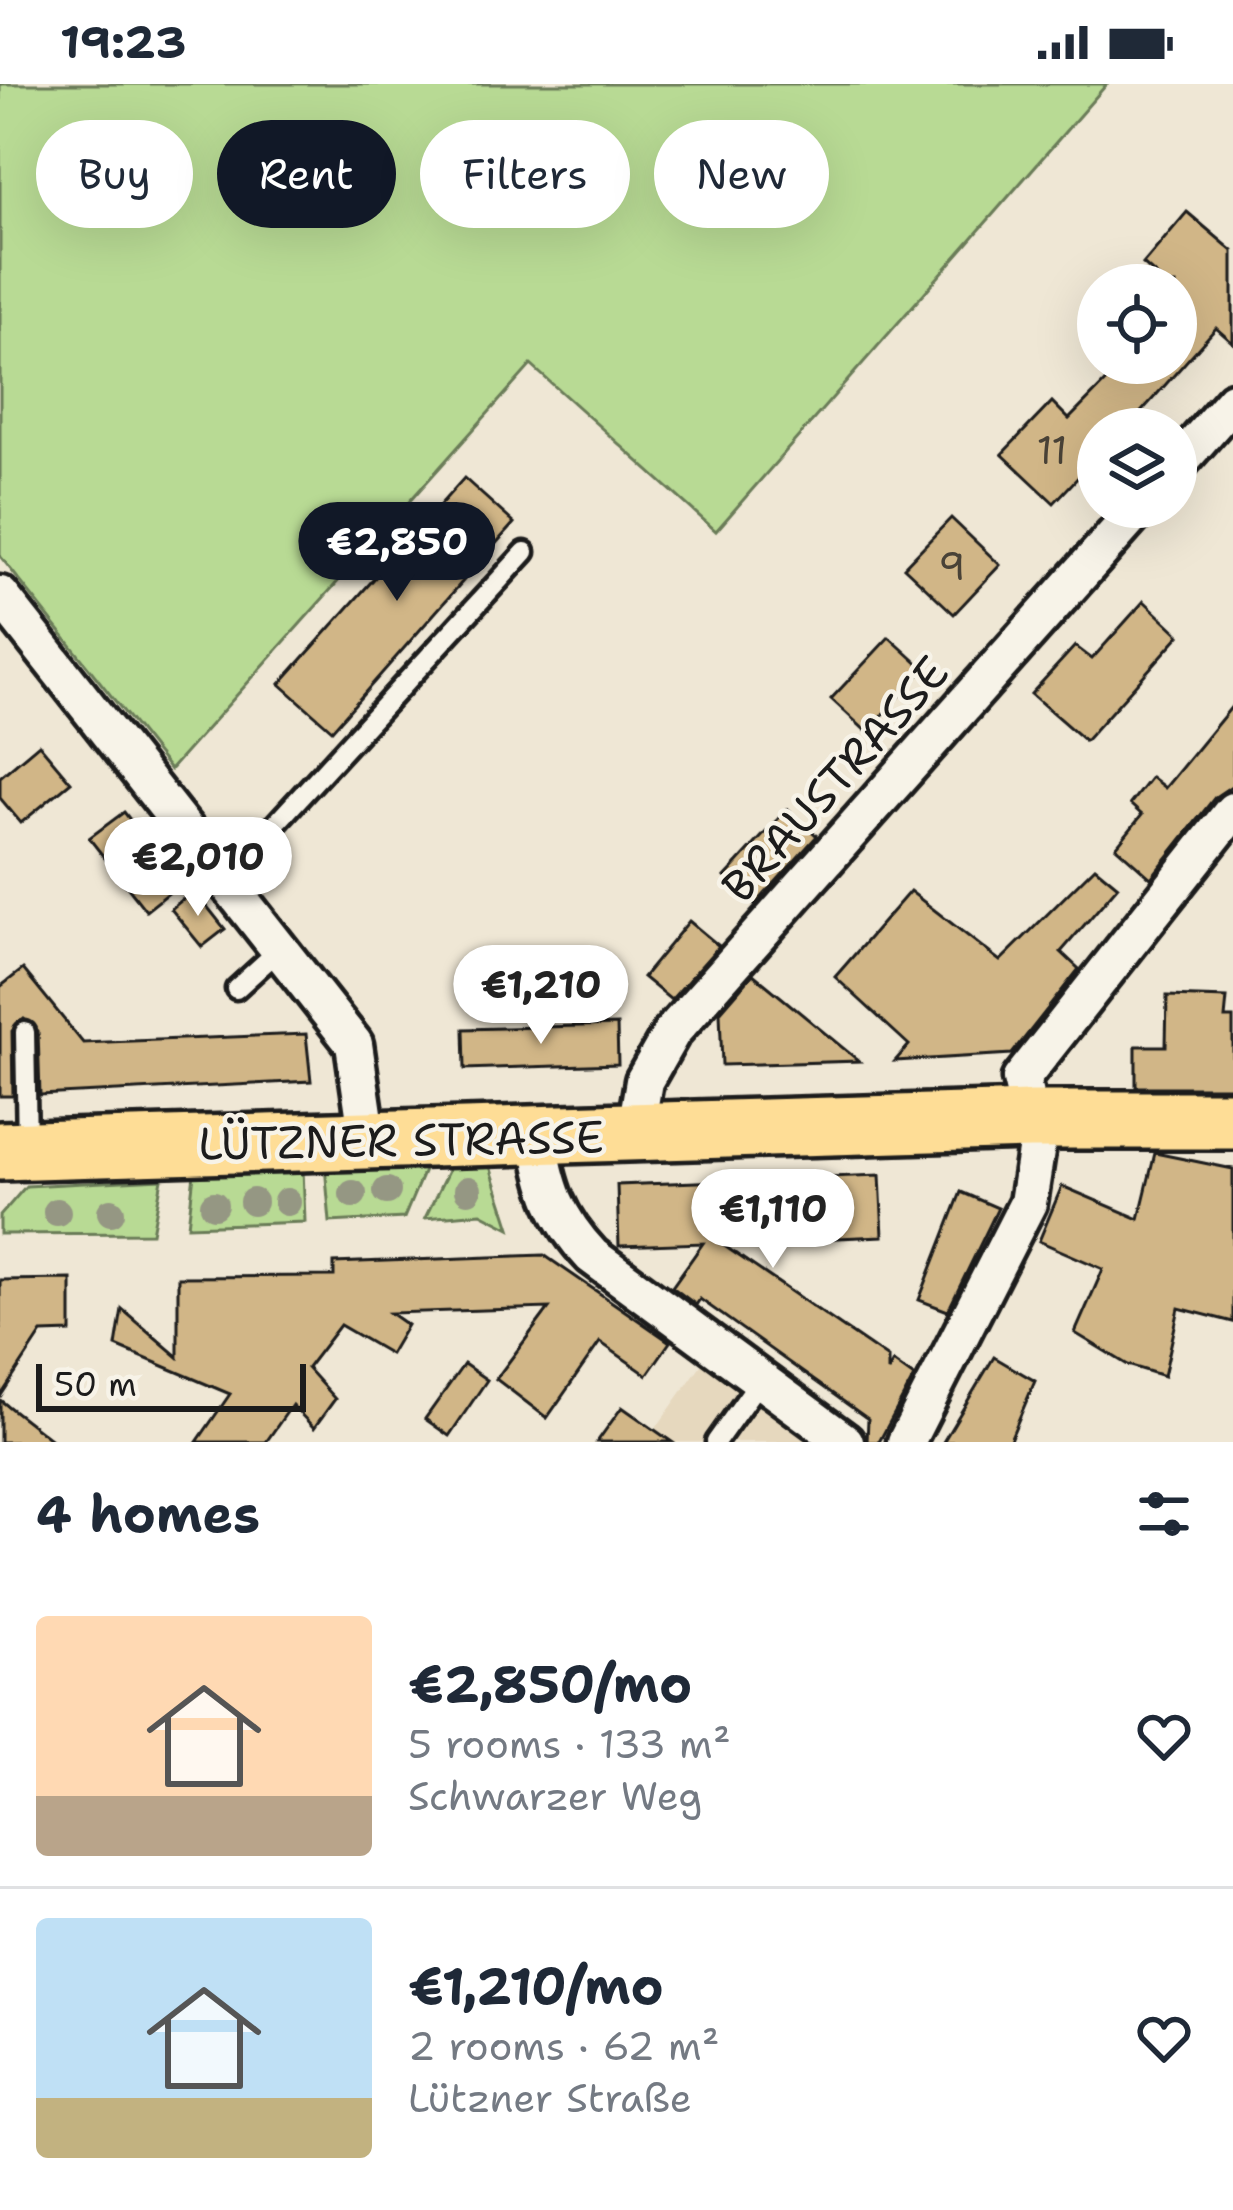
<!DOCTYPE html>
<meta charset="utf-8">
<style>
body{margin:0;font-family:"Shantell Sans",sans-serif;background:#f6f6f7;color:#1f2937;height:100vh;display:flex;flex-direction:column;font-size:45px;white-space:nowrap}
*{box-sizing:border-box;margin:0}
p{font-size:39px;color:#747a83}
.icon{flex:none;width:66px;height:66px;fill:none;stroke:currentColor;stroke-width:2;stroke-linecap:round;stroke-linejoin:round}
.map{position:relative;height:1358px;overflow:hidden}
.drawer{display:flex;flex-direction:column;background:#fff;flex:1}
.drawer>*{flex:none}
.guide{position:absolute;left:36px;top:36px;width:1161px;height:108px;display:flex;gap:24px}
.tools{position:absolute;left:1077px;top:180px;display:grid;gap:24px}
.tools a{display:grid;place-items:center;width:120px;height:120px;border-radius:50%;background:#fff;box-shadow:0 12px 48px #0002;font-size:60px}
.scale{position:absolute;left:36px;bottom:30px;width:270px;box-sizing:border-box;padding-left:12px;border:6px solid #1c1c1c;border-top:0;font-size:33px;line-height:42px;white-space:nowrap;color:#1c1c1c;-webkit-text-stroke:9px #f7f3e8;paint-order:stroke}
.price{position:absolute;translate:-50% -102px;padding:0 27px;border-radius:42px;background:#fff;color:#222;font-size:39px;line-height:78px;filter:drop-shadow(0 3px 6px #0008)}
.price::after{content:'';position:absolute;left:50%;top:72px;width:36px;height:27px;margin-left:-18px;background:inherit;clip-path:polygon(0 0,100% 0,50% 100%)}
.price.on{background:#111827;color:#fff}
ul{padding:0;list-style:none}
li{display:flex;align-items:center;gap:36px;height:300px;padding:0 36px}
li+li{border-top:3px solid #e0e1e3}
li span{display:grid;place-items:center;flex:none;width:336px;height:240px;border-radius:12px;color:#555}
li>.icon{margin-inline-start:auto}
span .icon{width:144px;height:144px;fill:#fffc;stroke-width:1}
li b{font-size:51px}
h2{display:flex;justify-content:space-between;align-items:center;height:144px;padding:0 36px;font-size:51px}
.chip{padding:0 42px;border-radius:54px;background:#fff;box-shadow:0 12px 48px #0002;font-size:42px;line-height:108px}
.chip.on{background:#111827;color:#fff}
.status{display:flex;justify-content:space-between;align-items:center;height:84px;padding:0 60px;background:#fff;direction:ltr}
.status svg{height:33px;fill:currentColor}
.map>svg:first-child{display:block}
</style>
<div class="status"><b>19:23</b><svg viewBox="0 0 49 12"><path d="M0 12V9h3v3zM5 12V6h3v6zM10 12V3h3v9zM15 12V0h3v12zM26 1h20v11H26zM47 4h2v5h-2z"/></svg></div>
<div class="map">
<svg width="1233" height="1358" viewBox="0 0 1233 1358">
<rect width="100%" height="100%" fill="#efe7d5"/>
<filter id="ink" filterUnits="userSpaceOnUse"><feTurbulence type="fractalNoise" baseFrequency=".00833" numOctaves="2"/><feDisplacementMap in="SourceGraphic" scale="24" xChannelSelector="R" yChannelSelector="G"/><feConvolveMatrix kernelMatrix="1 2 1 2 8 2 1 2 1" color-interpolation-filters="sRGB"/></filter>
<g filter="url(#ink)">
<polygon fill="#e6d8be" points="706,1274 827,1358 646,1358"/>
<g fill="#b8da94" stroke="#6a7b58" stroke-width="3">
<polygon points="0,0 1107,0 716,447 531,281 170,686 0,472"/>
<polygon points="488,1076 510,1144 481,1129 425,1134 452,1079"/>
<polygon points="428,1077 404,1134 330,1138 325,1082"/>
<polygon points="303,1084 305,1138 188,1142 194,1090"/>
<polygon points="162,1095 152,1149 0,1150 0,1132 26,1102"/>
</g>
<g fill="#d1b687" stroke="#1c1c1c" stroke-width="3">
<polygon points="1187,128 1233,167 1233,259 1216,244 1126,345 1098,345 1098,372 1054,419 1002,370 1052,318 1069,335 1124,279 1176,279 1176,201 1167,201 1143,180"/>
<polygon points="464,394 514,439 332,646 280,600"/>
<polygon points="951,434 1000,481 954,530 904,483"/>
<polygon points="1144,517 1180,551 1085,657 1031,610 1075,562 1092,575"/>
<polygon points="889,553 924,585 867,648 831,615"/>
<polygon points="1233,621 1233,701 1215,713 1151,794 1116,763 1142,731 1130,720 1151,693 1165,704"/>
<polygon points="39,660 71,698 21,739 0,714 0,693"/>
<polygon points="787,725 817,752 755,821 725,793"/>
<polygon points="124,728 160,774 149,789 153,802 166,805 177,796 180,800 146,827 89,754"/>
<polygon points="1095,783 1118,802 1061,868 1079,885 1012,970 895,977 909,961 835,893 910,807 1000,877"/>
<polygon points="194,806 225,845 202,863 171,825"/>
<polygon points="689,837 719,862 671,916 643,893"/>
<polygon points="23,885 83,959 306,950 311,997 40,1011 38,947 24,935 12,947 13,1012 0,1012 0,903"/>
<polygon points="753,890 859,977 722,981 720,928"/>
<polygon points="1167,912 1227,914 1225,934 1233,934 1233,1003 1136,1003 1136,962 1166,962"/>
<polygon points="617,941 618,980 465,985 464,945"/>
<polygon points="1155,1069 1233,1085 1233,1238 1179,1224 1164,1292 1128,1281 1075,1249 1103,1185 1039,1157 1062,1102 1139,1135"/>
<polygon points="880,1091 883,1152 720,1159 888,1274 888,1288 893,1278 914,1293 879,1358 867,1358 868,1335 700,1215 696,1221 672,1203 703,1159 619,1162 617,1101"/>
<polygon points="961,1108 998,1124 948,1227 919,1216"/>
<polygon points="544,1171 670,1258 647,1291 600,1258 547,1334 496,1295 549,1224 390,1229 407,1241 390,1270 340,1241 307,1284 335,1315 314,1344 292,1321 266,1358 197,1358 230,1310 116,1262 122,1225 178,1273 178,1193 334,1192 334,1179"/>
<polygon points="71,1195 71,1248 42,1249 0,1313 0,1196"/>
<polygon points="994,1273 1035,1297 1009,1358 943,1358"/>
<polygon points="464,1280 487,1296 449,1352 425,1335"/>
<polygon points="0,1316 54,1358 0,1358"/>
<polygon points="622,1323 672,1358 597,1358"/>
</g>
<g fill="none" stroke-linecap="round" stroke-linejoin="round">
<g stroke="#1c1c1c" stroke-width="27">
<g id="service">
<polyline points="162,792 191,757"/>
<polyline points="224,796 525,468"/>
<polyline points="236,905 280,865"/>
<polyline points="25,948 27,1061"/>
<polyline points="716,1358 760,1296"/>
</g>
</g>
<g stroke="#1c1c1c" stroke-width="45">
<g id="minor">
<polyline points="1176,382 1233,317"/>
<polyline points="0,511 354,960 368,1057"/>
<polyline points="635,1050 644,997 672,948 1140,423"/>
<path d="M538 1052C546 1103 556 1134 592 1172L845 1358"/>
<polyline points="906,1358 1028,1119 1037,1061 1021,995 1233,727"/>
</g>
</g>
<g stroke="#1c1c1c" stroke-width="66">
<polyline id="primary" points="0,1067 1029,1036 1233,1036"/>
</g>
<use href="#service" stroke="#f7f3e8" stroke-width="18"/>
<use href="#minor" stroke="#f7f3e8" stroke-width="36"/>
<use href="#primary" stroke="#fedd96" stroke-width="57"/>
</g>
<g fill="#959783">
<circle cx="468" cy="1106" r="14"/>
<circle cx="387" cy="1107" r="14"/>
<circle cx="353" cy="1110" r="14"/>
<circle cx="253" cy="1118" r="14"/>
<circle cx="287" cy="1118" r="14"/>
<circle cx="214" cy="1121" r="14"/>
<circle cx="57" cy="1128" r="14"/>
<circle cx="111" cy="1128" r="14"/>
</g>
</g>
<g text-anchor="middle" stroke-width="9" stroke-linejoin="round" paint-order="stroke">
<g font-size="39" fill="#494237">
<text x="1052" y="380">11</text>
<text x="952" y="496">9</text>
</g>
<g font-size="45" fill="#1c1c1c" stroke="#f7f3e8">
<text transform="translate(835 695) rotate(-48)" y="16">BRAUSTRASSE</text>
<text transform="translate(401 1056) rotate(-1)" y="16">LÜTZNER STRASSE</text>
</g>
</g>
</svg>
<div class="tools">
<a><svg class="icon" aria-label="locate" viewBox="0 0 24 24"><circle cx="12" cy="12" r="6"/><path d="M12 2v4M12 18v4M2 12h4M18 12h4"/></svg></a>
<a><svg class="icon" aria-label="layers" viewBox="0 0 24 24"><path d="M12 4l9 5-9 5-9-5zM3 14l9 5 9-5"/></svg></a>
</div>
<div class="scale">50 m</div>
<b class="price on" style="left:397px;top:520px">€2,850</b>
<b class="price" style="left:198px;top:835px">€2,010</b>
<b class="price" style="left:541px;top:963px">€1,210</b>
<b class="price" style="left:773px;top:1187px">€1,110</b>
<div class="guide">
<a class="chip">Buy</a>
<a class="chip on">Rent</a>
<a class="chip">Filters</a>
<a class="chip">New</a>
</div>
</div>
<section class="drawer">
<h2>4 homes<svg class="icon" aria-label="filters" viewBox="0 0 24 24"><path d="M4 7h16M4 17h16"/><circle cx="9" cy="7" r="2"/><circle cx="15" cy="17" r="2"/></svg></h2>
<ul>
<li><span style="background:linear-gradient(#ffd9b3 75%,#b9a48a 0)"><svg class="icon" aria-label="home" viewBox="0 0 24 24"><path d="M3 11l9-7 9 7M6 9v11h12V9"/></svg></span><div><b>€2,850/mo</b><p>5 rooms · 133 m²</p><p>Schwarzer Weg</p></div><svg class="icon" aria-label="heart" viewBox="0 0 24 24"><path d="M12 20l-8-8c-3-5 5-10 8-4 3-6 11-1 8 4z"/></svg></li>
<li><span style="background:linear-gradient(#bfe0f5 75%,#c2b280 0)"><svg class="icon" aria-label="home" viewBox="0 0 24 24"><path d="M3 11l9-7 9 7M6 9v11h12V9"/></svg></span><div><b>€1,210/mo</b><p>2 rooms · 62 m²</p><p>Lützner Straße</p></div><svg class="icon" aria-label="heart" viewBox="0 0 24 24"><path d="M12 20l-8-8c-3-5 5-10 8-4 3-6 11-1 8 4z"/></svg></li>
</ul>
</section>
